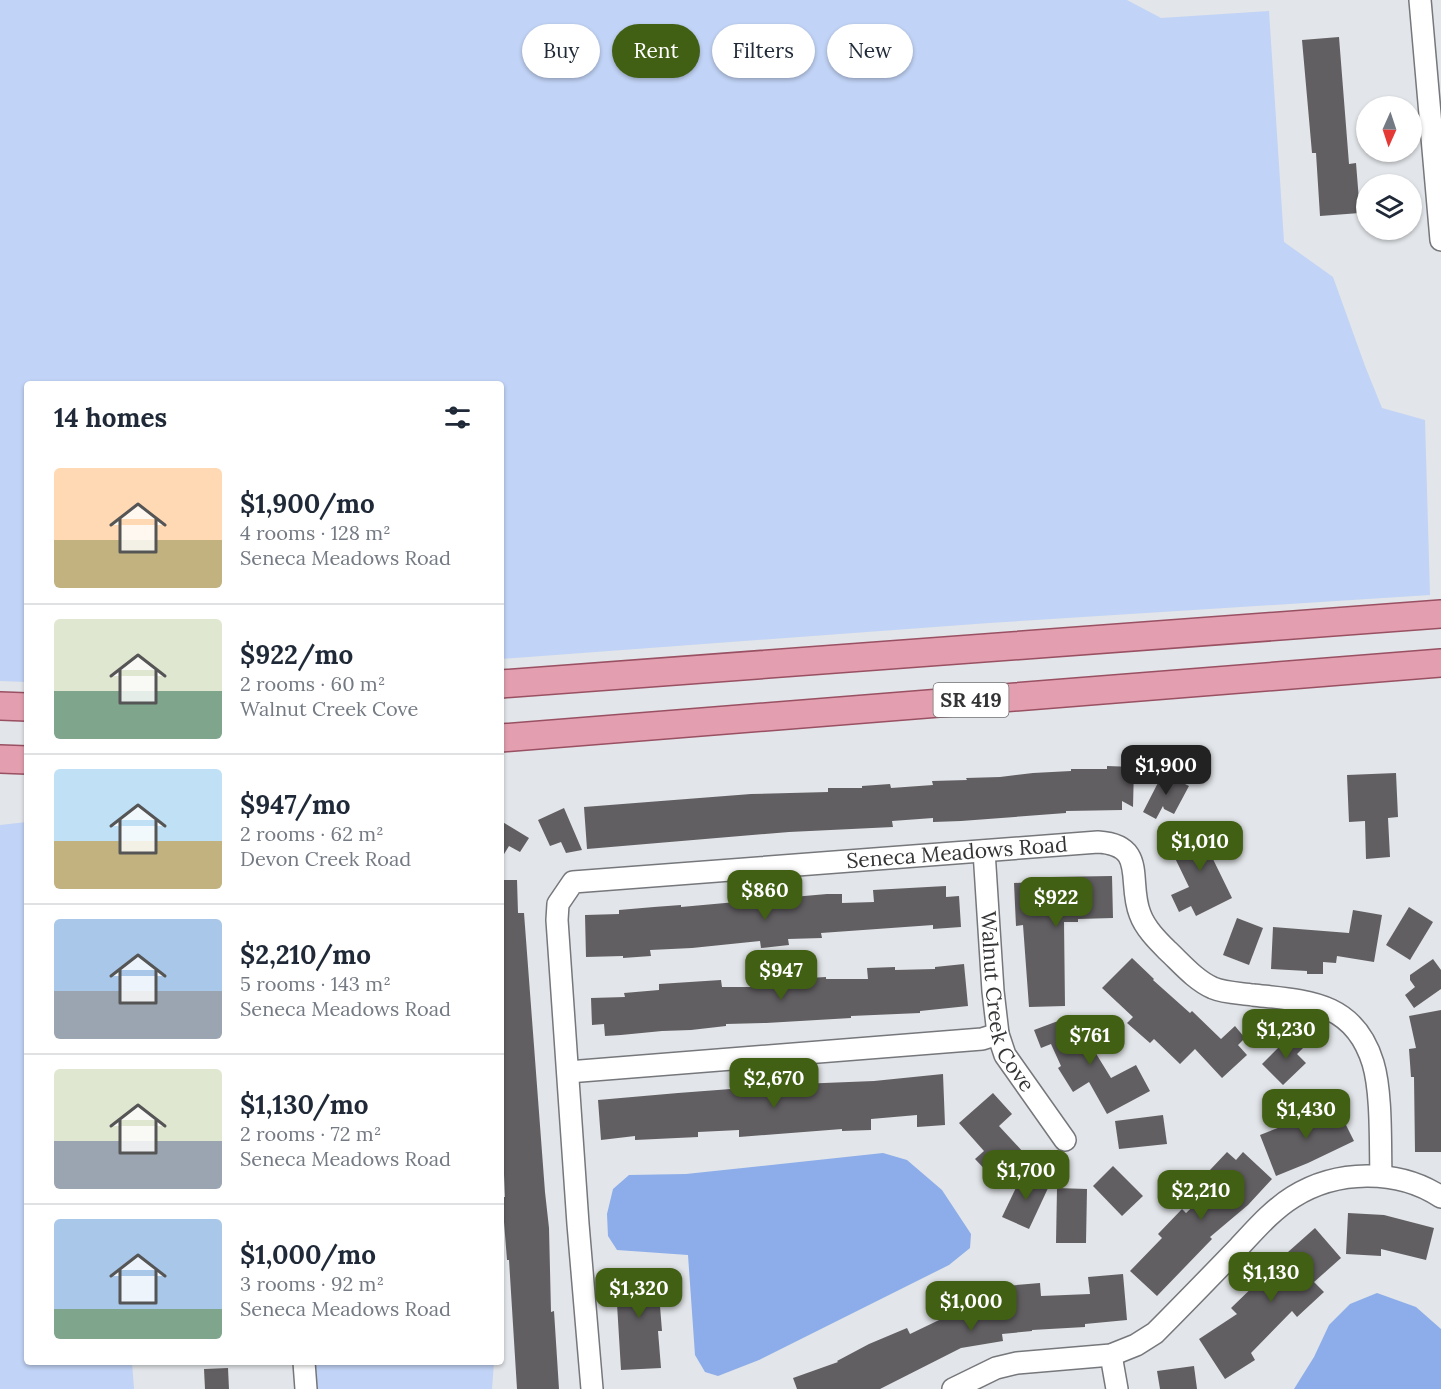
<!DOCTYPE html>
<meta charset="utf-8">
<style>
body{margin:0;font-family:Lora,serif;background:#f6f6f7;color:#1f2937;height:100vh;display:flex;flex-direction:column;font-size:22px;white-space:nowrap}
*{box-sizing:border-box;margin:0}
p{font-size:20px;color:#747a83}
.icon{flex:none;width:33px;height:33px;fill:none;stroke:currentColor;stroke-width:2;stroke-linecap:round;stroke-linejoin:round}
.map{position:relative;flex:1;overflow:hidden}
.drawer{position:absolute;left:24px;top:381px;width:480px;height:984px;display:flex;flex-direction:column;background:#fff;border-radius:6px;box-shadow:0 2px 4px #0004}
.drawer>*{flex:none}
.banner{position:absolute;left:522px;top:24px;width:570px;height:54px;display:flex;gap:12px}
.needle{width:39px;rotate:183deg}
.fabs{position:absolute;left:1356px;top:96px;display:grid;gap:12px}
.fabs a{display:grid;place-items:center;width:66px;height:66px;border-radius:50%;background:#fff;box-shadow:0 2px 4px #0004;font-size:30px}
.price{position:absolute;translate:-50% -51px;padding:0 14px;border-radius:12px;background:#426014;color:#fff;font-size:20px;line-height:39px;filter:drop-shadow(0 2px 3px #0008)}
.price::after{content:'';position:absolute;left:50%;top:36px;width:18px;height:14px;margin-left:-9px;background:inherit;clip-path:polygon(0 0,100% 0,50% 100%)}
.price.current{background:#222;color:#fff}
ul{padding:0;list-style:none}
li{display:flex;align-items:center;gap:18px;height:150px;padding:0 30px}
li+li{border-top:2px solid #e0e1e3}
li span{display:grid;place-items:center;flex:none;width:168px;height:120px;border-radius:6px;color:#555}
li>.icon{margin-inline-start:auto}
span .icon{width:72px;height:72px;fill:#fffc;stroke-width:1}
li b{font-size:26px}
h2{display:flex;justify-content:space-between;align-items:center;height:72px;padding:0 30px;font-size:26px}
.chip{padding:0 21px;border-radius:27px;background:#fff;box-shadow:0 2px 4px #0004;font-size:21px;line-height:54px}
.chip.current{background:#426014;color:#fff}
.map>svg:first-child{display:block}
</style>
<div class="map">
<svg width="1441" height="1389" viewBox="0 0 1441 1389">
<rect width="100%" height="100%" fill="#e2e5e9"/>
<g fill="#c1d3f6">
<polygon points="0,0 1127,0 1161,18 1269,11 1284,242 1333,277 1365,366 1382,408 1425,420 1430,595 989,623 501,659 501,384 27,384 27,682 0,681"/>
<polygon points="27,822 27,1362 132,1362 134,1389 0,1389 0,825"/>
<polygon points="311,1362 494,1362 492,1389 313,1389"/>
</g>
<g fill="#8cade9">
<polygon points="883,1153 907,1160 942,1190 971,1234 970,1248 949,1265 759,1360 718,1376 705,1372 695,1355 688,1255 617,1250 608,1236 607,1214 613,1189 629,1175 686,1174"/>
<polygon points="1377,1293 1416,1307 1441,1329 1441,1389 1294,1389 1314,1357 1329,1325 1350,1304"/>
</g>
<g fill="#625f62">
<polygon points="1339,37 1349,164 1356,163 1360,213 1320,216 1316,153 1312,153 1302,40"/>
<polygon points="1107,766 1134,767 1133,807 1122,801 1122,810 1066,811 1066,813 961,821 933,822 933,818 892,821 893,827 789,832 587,849 584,807 751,794 828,792 828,788 862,788 862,786 890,784 891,788 933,785 932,781 967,780 966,778 1000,777 1033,773 1071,771 1071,769 1107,769"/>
<polygon points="1163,773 1189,786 1174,814 1164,809 1163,806 1156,819 1143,812"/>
<polygon points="1396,773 1398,817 1388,818 1390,857 1366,859 1365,821 1349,822 1347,775"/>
<polygon points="564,808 582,850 566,853 561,842 550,846 538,820"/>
<polygon points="501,821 529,838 520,852 509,846 501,859"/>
<polygon points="1206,822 1219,849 1210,853 1232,898 1196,916 1191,906 1179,912 1171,895 1189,887 1173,854 1184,848 1178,835"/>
<polygon points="1112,876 1113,918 1078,919 1078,922 1064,922 1065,1006 1029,1007 1023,925 1016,926 1014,883 1051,881 1051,877"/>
<polygon points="501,880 517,880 518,913 524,913 545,1192 549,1228 551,1312 554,1311 559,1389 517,1389 509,1260 507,1260 502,1197 505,1197 503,1152 501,1152"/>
<polygon points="946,886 946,897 959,896 961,927 933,929 933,925 821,933 822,938 788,939 789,945 761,948 760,941 692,948 650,950 651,956 623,958 623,956 586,957 585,915 619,914 619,910 654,907 681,905 681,907 827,894 842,894 842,903 874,902 873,890"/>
<polygon points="1409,907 1433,922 1410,960 1386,945"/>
<polygon points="1353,910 1382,915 1374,962 1337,956 1336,963 1323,962 1323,974 1307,974 1307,971 1271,969 1273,927 1349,933"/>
<polygon points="1237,918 1263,928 1249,965 1223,955"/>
<polygon points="1132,958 1154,979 1153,980 1190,1013 1192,1011 1221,1039 1235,1026 1245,1038 1238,1045 1247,1055 1222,1078 1195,1049 1180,1064 1154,1039 1150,1043 1127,1023 1133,1017 1102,988"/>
<polygon points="1433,959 1441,970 1441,989 1414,1008 1405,995 1415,987 1410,980 1410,975"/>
<polygon points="964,964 968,1006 920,1011 920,1013 851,1016 851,1018 766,1023 726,1024 726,1026 691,1030 662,1031 621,1035 605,1036 604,1024 592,1025 591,998 625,997 624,993 659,990 659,984 721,980 722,987 763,987 763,981 775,979 775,975 791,973 791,979 826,977 826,979 868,979 867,968 895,967 895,970 935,969 935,967"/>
<polygon points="1441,1010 1441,1152 1415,1152 1414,1077 1411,1077 1409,1049 1416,1048 1409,1016"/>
<polygon points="1074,1015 1088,1050 1092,1047 1111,1078 1136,1065 1150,1091 1107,1114 1089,1082 1073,1092 1058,1068 1061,1066 1051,1044 1041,1048 1034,1030"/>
<polygon points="1293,1033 1306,1045 1297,1054 1306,1063 1283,1085 1262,1064"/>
<polygon points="943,1074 945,1125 917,1127 917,1115 871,1119 871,1130 842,1131 842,1129 739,1137 739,1130 698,1132 698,1137 635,1140 635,1136 601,1140 598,1100 678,1093 799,1084 874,1081"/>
<polygon points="993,1093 1012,1114 999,1126 1024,1153 995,1180 975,1159 984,1151 959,1123"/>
<polygon points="1335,1103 1354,1141 1308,1163 1276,1176 1260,1135 1303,1118"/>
<polygon points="1163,1115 1167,1144 1119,1149 1115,1121"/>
<polygon points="1227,1152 1236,1160 1243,1152 1272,1179 1248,1205 1210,1237 1212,1239 1157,1296 1130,1271 1162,1238 1158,1234 1182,1209 1186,1213 1221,1180 1210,1170"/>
<polygon points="1113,1166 1143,1196 1122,1216 1093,1186"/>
<polygon points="1023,1173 1049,1186 1029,1229 1002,1217"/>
<polygon points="1057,1188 1087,1189 1086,1243 1056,1243"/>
<polygon points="1348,1213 1384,1215 1434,1228 1426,1260 1381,1249 1381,1256 1346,1254"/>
<polygon points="1315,1228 1341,1258 1314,1282 1324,1292 1297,1317 1292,1311 1251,1353 1255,1360 1225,1379 1199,1339 1237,1314 1231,1308 1262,1278 1260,1277"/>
<polygon points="657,1269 662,1331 658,1331 661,1368 621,1370 615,1271"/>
<polygon points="1123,1274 1127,1320 1085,1324 1085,1327 1032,1330 1032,1331 1002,1334 1003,1341 961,1348 880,1389 797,1389 793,1378 838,1362 837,1361 869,1344 907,1328 910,1334 962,1309 960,1297 978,1294 979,1301 1006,1296 1005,1286 1040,1283 1041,1296 1090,1294 1088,1277"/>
<polygon points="1194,1366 1197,1389 1160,1389 1157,1371"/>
<polygon points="228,1368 229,1389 205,1389 204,1369"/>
</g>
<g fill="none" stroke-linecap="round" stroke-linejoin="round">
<g stroke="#75777b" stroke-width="24">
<g id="minor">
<polyline points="1420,0 1441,240"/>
<path id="s1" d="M984 851 993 991 998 1034 1005 1055 1065 1140"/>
<polyline points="568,1072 982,1039 998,1034"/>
<polyline points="1111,1355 1117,1389"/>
<polyline points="304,1362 306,1389"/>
<path id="s2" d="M592 1389 578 1224 557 920 558 904 573 882 1098 842C1148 845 1127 882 1140 914 1145 928 1157 940 1167 950 1181 963 1195 980 1213 988 1225 993 1240 993 1253 995 1307 1001 1354 1001 1373 1063 1382 1093 1380 1144 1381 1176"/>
<path d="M953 1389 996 1368 1017 1363 1111 1355 1136 1345 1155 1333C1183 1305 1211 1276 1239 1247 1255 1230 1272 1210 1293 1197 1336 1170 1397 1168 1441 1197"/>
</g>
</g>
<g stroke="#995062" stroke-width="30">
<g id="major">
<polyline points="501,684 1441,614"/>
<polyline points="0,706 27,707"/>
<polyline points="501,738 1441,663"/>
<polyline points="0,759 27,760"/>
</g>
</g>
<use href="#minor" stroke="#fff" stroke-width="21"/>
<use href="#major" stroke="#e39faf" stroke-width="27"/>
</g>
<g text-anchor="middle" stroke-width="6" stroke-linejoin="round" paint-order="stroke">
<rect fill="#fff" stroke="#717172" stroke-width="1.5" x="933.5" y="683" width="75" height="34" rx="4.5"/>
<g font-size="20" font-weight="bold" fill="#343436">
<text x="971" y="707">SR 419</text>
</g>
<g font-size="21" fill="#343436" stroke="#fff">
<text dy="7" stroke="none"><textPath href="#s2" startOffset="898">Seneca Meadows Road</textPath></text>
<text dy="7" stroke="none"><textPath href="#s1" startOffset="154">Walnut Creek Cove</textPath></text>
</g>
</g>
</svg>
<div class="fabs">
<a><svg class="needle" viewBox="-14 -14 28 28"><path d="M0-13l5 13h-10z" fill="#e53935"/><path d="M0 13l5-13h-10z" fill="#747a83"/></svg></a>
<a><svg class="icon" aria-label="layers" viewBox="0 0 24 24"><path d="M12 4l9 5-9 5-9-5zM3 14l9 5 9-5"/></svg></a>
</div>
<b class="price current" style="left:1166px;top:796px">$1,900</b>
<b class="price" style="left:1200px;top:872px">$1,010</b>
<b class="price" style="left:765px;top:921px">$860</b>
<b class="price" style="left:1056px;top:928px">$922</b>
<b class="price" style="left:781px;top:1001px">$947</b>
<b class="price" style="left:1286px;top:1060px">$1,230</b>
<b class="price" style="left:1090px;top:1066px">$761</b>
<b class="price" style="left:774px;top:1109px">$2,670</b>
<b class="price" style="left:1306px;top:1140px">$1,430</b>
<b class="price" style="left:1026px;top:1201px">$1,700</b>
<b class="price" style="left:1201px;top:1221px">$2,210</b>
<b class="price" style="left:1271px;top:1303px">$1,130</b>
<b class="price" style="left:639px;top:1319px">$1,320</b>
<b class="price" style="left:971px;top:1332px">$1,000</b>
<div class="banner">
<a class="chip">Buy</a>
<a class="chip current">Rent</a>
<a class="chip">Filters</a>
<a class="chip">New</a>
</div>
<section class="drawer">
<h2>14 homes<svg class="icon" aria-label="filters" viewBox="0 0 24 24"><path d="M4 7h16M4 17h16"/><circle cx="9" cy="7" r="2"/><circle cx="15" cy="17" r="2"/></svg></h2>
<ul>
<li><span style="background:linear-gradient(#ffd9b3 60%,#c2b280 0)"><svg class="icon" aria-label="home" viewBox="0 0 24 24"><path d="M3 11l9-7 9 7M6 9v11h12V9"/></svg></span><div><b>$1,900/mo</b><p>4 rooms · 128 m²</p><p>Seneca Meadows Road</p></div></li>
<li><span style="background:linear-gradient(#dfe7d0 60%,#7fa58c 0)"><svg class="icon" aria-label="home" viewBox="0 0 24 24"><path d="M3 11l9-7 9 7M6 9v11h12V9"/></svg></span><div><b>$922/mo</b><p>2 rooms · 60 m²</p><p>Walnut Creek Cove</p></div></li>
<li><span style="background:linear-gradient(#bfe0f5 60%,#c2b280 0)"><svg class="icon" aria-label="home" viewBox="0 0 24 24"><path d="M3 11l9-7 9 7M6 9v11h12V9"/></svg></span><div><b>$947/mo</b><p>2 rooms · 62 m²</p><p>Devon Creek Road</p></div></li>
<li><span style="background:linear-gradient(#a9c7e8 60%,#9aa5b1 0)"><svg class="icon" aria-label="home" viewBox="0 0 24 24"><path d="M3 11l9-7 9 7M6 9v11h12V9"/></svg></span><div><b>$2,210/mo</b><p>5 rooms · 143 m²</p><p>Seneca Meadows Road</p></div></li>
<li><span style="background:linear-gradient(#dfe7d0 60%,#9aa5b1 0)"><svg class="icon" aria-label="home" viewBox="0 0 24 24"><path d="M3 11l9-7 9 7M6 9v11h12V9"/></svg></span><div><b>$1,130/mo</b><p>2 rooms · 72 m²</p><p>Seneca Meadows Road</p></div></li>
<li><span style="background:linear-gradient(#a9c7e8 75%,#7fa58c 0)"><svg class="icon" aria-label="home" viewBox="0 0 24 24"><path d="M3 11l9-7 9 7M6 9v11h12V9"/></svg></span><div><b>$1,000/mo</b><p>3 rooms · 92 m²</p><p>Seneca Meadows Road</p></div></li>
</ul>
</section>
</div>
